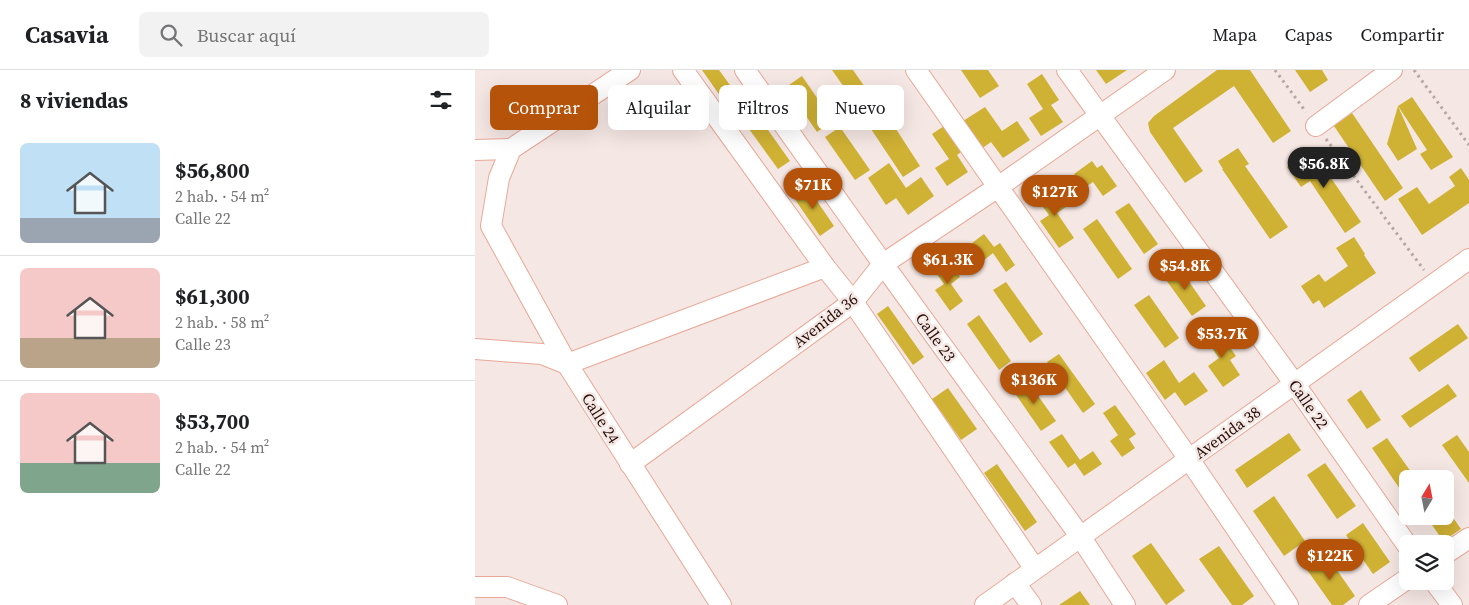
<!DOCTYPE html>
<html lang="es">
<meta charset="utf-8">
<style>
body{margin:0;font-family:"Source Serif 4",serif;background:#f2f2f2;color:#202124;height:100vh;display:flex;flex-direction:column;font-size:19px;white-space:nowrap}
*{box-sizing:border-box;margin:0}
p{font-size:16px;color:#757577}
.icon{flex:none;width:28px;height:28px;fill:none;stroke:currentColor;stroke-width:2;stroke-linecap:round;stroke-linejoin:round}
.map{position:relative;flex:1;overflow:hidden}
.panel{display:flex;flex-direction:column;background:#fff;width:475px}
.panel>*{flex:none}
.top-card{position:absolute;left:15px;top:15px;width:475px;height:45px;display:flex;gap:10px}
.needle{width:32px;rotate:10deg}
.controls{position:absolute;left:924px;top:400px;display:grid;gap:10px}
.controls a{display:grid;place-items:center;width:55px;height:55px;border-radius:8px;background:#fff;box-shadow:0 5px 20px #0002;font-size:25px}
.price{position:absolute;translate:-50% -42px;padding:0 11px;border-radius:18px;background:#b45309;color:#fff;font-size:16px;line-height:32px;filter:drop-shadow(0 1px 2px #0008)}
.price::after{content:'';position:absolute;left:50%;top:30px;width:15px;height:11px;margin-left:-8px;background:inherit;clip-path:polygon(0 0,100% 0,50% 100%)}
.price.selected{background:#222;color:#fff}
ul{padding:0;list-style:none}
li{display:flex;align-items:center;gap:15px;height:125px;padding:0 20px}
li+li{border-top:1px solid #e0e0e0}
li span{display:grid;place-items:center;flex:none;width:140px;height:100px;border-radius:8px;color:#555}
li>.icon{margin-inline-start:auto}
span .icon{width:60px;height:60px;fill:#fffc;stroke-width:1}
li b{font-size:21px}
h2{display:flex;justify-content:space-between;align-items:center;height:60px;padding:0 20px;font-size:21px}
.pill{padding:0 18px;border-radius:8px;background:#fff;box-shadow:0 5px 20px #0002;font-size:18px;line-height:45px}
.pill.selected{background:#b45309;color:#fff}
header{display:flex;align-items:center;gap:30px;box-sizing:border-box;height:70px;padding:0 25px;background:#fff;border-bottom:1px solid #e0e0e0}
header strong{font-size:24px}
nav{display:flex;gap:28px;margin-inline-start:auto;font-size:18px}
.search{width:350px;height:45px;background:#f2f2f2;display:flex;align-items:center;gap:12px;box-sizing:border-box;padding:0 18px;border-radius:8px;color:#757577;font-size:19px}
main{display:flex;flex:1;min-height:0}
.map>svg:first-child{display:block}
</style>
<header>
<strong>Casavia</strong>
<div class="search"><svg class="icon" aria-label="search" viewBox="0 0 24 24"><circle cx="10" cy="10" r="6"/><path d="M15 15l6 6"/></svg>Buscar aquí</div>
<nav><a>Mapa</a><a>Capas</a><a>Compartir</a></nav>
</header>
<main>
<section class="panel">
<h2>8 viviendas<svg class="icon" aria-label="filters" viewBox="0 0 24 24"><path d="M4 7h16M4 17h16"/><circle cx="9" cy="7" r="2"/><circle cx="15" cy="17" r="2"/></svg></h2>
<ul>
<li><span style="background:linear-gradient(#bfe0f5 75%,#9aa5b1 0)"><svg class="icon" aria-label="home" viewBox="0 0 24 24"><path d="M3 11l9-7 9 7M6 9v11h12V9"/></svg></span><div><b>$56,800</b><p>2 hab. · 54 m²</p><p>Calle 22</p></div></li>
<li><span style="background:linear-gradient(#f6c9c9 70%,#b9a48a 0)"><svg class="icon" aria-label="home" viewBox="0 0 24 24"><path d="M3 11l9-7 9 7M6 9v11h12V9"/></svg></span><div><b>$61,300</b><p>2 hab. · 58 m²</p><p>Calle 23</p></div></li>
<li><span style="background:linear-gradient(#f6c9c9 70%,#7fa58c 0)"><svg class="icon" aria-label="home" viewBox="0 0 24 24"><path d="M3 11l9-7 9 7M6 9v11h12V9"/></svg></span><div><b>$53,700</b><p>2 hab. · 54 m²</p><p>Calle 22</p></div></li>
</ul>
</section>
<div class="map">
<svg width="994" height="535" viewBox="0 0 994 535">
<rect width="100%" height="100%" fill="#f5e7e3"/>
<g fill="#cfb134">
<polygon points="227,0 244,0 260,22 248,30"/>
<polygon points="357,0 378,0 399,30 385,40"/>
<polygon points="486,0 513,0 524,16 505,28"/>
<polygon points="621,0 652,0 631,14"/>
<polygon points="742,0 775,0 816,61 798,73 759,16 698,58 728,101 710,113 675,62 673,53 679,46"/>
<polygon points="820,0 847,0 853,10 835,22"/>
<polygon points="567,4 584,30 576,35 588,52 566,66 554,48 568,39 552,14"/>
<polygon points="327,6 358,51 342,62 311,17"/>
<polygon points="937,27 978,87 956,100 945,84 952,80 923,36"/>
<polygon points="923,36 942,79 923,91 912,74"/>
<polygon points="510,37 527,61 542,51 555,70 528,88 516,72 506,79 488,51"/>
<polygon points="408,39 445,96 428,107 390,50"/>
<polygon points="281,43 315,91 303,99 269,52"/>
<polygon points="877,43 928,118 910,131 859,56"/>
<polygon points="472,54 489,80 482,85 493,102 472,116 460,98 474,89 457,64"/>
<polygon points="365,57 395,100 380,110 350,67"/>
<polygon points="763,78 774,94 770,96 813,157 795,169 747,99 748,99 743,91"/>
<polygon points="837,80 886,152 870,163 835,111 826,117 812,97"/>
<polygon points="617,91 622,98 627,95 642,116 628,126 618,112 609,118 599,104"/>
<polygon points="414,93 431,118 446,107 459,126 433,145 421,128 411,135 393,108"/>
<polygon points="986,98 994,110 994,133 947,165 923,129 942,117 954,134 980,116 974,107"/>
<polygon points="331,115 359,156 345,166 317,125"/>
<polygon points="581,116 594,135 582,143 599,168 584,178 565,151 574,145 562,129"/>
<polygon points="654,133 683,174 669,184 640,142"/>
<polygon points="622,149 657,199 643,209 608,159"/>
<polygon points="509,164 519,177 525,173 540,195 531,202 518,183 509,190 497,173"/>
<polygon points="879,167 890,184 889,185 901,203 849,238 844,230 838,234 826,216 844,204 850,212 873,196 861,178"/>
<polygon points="473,190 485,207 476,214 488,231 475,241 460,220 469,214 459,200"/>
<polygon points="703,196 731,236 717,246 689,207"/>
<polygon points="531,212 568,264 555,273 518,220"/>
<polygon points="674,225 704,268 690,278 659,235"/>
<polygon points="413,236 449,287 438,295 402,244"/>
<polygon points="504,245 536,291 524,300 492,254"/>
<polygon points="983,254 993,268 944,302 934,288"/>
<polygon points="741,258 761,286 755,290 765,305 748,317 733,296 744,288 729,267"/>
<polygon points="584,284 620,334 608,343 572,292"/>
<polygon points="689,290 704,313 719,302 733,321 710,336 700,322 690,330 671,303"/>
<polygon points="551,309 581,351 566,361 537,319"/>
<polygon points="973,314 982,326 935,358 926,346"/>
<polygon points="473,318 502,359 486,370 457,329"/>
<polygon points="886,320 906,350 892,359 872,330"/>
<polygon points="640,335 661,364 654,369 660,378 647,387 635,371 643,365 628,343"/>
<polygon points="814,363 826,380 772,418 760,400"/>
<polygon points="587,364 605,390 618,381 627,394 609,406 600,393 593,398 574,372"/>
<polygon points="982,365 994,382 994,413 967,375"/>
<polygon points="912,368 941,409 932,409 932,427 931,428 897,378"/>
<polygon points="850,393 881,436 862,449 832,405"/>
<polygon points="522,394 562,452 550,461 509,403"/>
<polygon points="799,426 830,471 809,486 778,441"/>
<polygon points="970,436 986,459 968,471 951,446 970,446"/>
<polygon points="888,453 915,492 898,504 871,465"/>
<polygon points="676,473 710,521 691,535 657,486"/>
<polygon points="744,476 779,526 767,535 757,535 724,489"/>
<polygon points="850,483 880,526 868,535 857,535 830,497"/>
<polygon points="605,521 615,535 584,535"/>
</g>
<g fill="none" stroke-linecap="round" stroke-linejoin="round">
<g stroke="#e9a897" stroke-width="22">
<g id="minor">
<polyline points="155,0 36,79 24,108 16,156 92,294 246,535"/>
<polyline points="208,0 350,197"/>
<polyline points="270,0 408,194 605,466 650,535"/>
<polyline points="441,0 714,389 813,535"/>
<polyline points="592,0 819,313 932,475"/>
<polyline points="841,56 917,0"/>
<polyline points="0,80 36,79"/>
<polyline points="0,279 67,284 92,294 350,197 378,232 560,499"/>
<polyline points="155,394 378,232 408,194 523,117 690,0"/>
<polyline points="970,484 994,468"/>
<polyline points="959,511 977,535"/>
<polyline points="540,513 556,535"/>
<polyline points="0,517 32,517 82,535"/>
<polyline points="510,535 994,189"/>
<polyline points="894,535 932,509"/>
</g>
</g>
<g stroke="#b7a6a2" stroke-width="3" stroke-dasharray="2.5 4" stroke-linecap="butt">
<polyline points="800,0 831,42"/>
<polyline points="939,0 994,75"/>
<polyline points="851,69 949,200"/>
</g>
<use href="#minor" stroke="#fff" stroke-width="20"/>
</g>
<g text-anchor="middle" stroke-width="5" stroke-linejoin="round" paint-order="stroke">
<g font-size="16" fill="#250e09" stroke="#f5e7e3">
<text transform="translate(350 250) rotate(-38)" y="6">Avenida 36</text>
<text transform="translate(461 267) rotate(54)" y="6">Calle 23</text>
<text transform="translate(834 334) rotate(55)" y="6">Calle 22</text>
<text transform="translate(126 348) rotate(58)" y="6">Calle 24</text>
<text transform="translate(752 362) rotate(-36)" y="6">Avenida 38</text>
</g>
</g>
</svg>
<div class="controls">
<a><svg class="needle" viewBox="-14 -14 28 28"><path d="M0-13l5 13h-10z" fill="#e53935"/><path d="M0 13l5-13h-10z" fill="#757577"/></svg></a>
<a><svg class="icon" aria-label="layers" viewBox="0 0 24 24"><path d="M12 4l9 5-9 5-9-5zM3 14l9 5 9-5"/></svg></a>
</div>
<b class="price selected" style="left:849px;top:119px">$56.8K</b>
<b class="price" style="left:338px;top:140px">$71K</b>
<b class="price" style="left:580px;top:147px">$127K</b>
<b class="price" style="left:473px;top:215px">$61.3K</b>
<b class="price" style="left:710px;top:221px">$54.8K</b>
<b class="price" style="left:747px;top:289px">$53.7K</b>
<b class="price" style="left:559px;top:335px">$136K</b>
<b class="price" style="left:855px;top:511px">$122K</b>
<div class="top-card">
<a class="pill selected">Comprar</a>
<a class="pill">Alquilar</a>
<a class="pill">Filtros</a>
<a class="pill">Nuevo</a>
</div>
</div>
</main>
